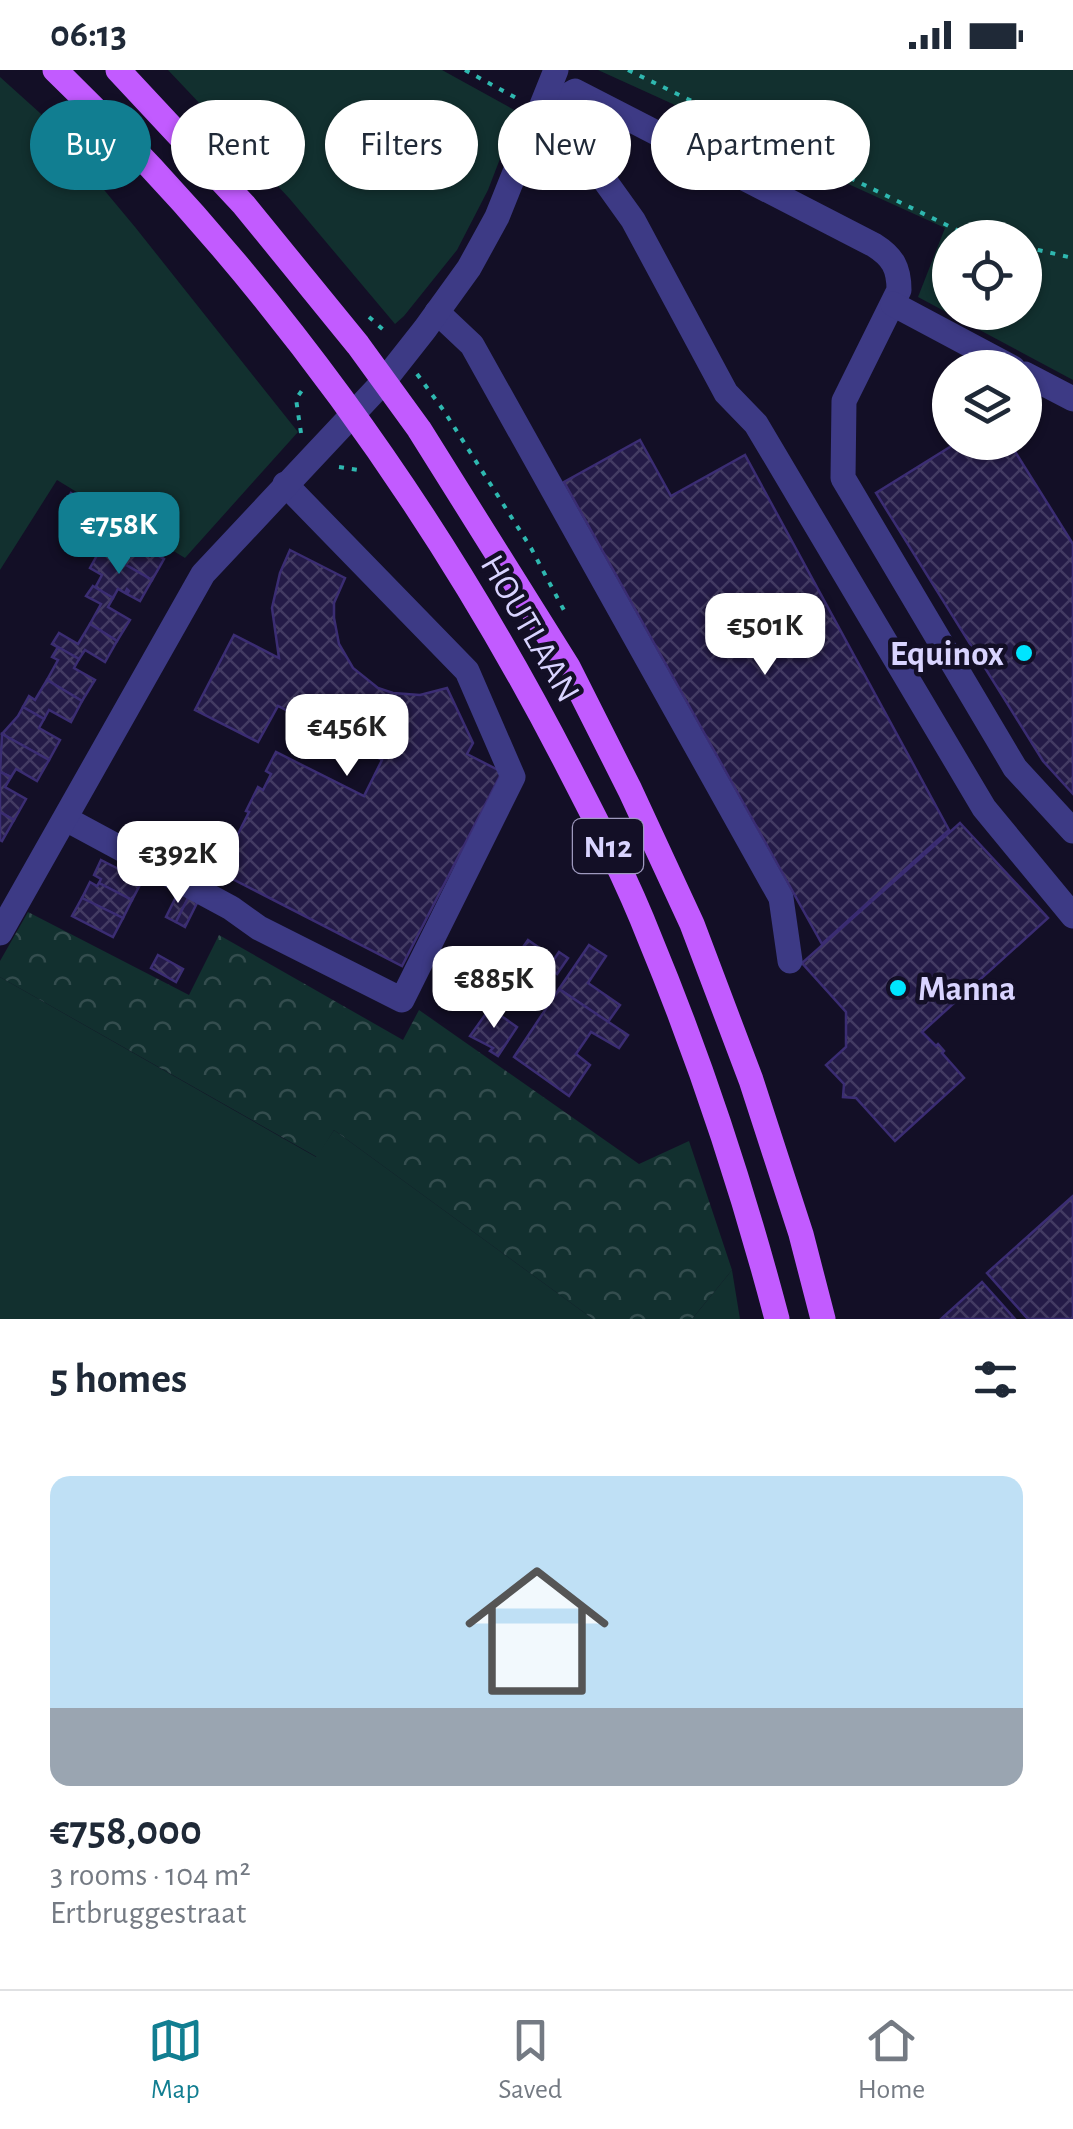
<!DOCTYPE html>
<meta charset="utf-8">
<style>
body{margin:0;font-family:"Alegreya Sans",sans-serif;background:#f6f6f7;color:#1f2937;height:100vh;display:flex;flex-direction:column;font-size:38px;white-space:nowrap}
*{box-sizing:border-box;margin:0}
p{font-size:32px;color:#747a83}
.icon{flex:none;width:55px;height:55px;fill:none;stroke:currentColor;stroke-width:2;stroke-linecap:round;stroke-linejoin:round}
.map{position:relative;height:1249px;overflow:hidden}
.details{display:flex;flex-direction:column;background:#fff;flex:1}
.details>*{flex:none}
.top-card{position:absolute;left:30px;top:30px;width:1015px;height:90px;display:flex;gap:20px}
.fabs{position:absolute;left:932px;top:150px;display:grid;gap:20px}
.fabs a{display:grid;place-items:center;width:110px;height:110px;border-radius:50%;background:#fff;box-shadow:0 2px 8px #0004;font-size:50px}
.price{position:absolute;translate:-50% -85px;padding:0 22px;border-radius:20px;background:#fff;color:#222;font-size:32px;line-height:65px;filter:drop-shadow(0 2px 5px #0008)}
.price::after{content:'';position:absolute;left:50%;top:60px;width:30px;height:22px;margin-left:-15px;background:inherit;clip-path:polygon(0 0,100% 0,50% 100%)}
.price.current{background:#117e91;color:#fff}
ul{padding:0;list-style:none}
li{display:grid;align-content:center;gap:20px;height:530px;padding:0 50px}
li+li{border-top:2px solid #e0e1e3}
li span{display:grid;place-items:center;height:310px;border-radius:20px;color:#555}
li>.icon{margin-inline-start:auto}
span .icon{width:180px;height:180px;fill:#fffc;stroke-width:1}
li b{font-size:42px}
h2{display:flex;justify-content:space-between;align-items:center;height:120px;padding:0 50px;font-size:42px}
.pill{padding:0 35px;border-radius:45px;background:#fff;box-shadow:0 2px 8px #0004;font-size:35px;line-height:90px}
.pill.current{background:#117e91;color:#fff}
.status{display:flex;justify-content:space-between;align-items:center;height:70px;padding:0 50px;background:#fff;direction:ltr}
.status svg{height:28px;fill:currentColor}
.tab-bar{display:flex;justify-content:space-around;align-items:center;height:140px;border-top:2px solid #e0e1e3;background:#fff;font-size:28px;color:#747a83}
.tab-bar a{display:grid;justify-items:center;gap:5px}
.tab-bar .current{color:#117e91}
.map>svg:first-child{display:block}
</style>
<div class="status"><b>06:13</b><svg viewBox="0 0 49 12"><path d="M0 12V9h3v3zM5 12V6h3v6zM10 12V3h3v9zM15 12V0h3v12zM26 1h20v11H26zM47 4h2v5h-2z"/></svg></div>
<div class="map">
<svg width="1073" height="1249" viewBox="0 0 1073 1249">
<defs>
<pattern id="forest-crowns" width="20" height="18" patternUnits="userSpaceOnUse" patternTransform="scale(2.5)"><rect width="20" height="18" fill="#12302f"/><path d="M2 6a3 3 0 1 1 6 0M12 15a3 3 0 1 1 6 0" fill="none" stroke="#344d4e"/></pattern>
<pattern id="building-cross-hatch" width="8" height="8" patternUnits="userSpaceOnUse" patternTransform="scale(2.5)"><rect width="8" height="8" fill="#241b47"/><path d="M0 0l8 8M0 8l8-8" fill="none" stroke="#433b63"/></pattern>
</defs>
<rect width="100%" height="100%" fill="#130f26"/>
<g fill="#12302f" fill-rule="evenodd">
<polygon points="168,0 442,0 518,42 488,120 457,180 404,246 395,254 289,128"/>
<path d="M598 0H1073V310L918 227 945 158ZM950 168H1025V242H950Z"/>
<polygon points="0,7 40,43 135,157 298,362 185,488 57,410 0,500"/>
<polygon points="0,907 316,1087 334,1060 593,1249 0,1249"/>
<polygon points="732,1200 740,1249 692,1249"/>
</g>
<polygon fill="url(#forest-crowns)" points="28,842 189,925 219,865 403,970 419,940 639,1094 689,1071 732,1200 692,1249 593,1249 334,1060 317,1087 0,907 0,891"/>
<g fill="url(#building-cross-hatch)" stroke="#3b2d73" stroke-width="2.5">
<polygon points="640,370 671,426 745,385 949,760 822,874 564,412"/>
<polygon points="958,372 1009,372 1073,474 1073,724 1043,691 876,423"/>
<polygon points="71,423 88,434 83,442 66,432"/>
<polygon points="111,462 123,469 124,466 149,480 147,484 150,485 152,482 164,489 152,510 100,480"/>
<polygon points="100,480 152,510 140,531 127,524 129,521 127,519 125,523 118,519 113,528 95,518 102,505 90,498"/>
<polygon points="290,480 345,508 334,533 334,548 339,574 353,598 378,618 393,623 420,625 447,618 473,673 467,684 502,702 402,896 215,800 220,790 224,792 249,742 246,741 258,717 263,720 271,704 266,701 276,682 364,726 382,690 278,636 258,672 195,640 234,565 279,588 272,538 280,503"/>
<polygon points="93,516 113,528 108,537 130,550 117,571 90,554 101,534 86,526"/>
<polygon points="90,554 117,571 105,592 85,580 79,589 52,574 59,563 78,574"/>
<polygon points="58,577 79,589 74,598 95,610 82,631 47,610 58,590 52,587"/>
<polygon points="47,610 82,631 71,652 49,640 44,649 23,637 29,626 35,630"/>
<polygon points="23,637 44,649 39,658 60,670 49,690 2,664 18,646"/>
<polygon points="2,664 49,690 37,711 16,699 11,707 0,702"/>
<polygon points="0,702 11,707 5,717 26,729 14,750 0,742"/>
<polygon points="0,742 14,750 2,771 0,770"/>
<polygon points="960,753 1048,848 922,962 936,976 938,974 944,981 942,983 964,1008 895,1071 856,1028 843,1027 844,1014 826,995 846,977 846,942 802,893"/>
<polygon points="101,790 142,811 132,830 99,813 101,809 94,805"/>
<polygon points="90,812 97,816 99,813 132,830 123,848 82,828"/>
<polygon points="180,819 190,824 176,852 166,847"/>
<polygon points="190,824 199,829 185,857 176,852"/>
<polygon points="82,828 123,848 113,867 72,846"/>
<polygon points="528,870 550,885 539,902 533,898 535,893 519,883"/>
<polygon points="589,875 606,886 588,913 620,935 608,952 559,919"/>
<polygon points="559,882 568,888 557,904 548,898"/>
<polygon points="158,885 183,899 176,912 151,898"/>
<polygon points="559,919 628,965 619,978 591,962 576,984 590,995 569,1026 514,987"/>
<polygon points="490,938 517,957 498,986 490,981 493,978 470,966"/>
<polygon points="1073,1126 1073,1249 1028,1249 987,1203"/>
<polygon points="982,1212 1015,1249 941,1249"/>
</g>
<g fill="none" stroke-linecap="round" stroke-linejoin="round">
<g stroke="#2fb8b0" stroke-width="4" stroke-dasharray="5 8" stroke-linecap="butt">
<polyline points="465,0 518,29"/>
<polyline points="628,0 959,161 987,168"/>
<polyline points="1025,177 1073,188"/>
<polyline points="369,247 388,264"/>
<polyline points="417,304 444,341 531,478 567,546"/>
<polyline points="301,363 296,329 305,316"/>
<polyline points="339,397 358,400 364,398"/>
</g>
<g stroke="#3d3a85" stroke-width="25">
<path d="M540 41 575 21 874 175C893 187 899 198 899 220L844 331 843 408 1015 698 1073 761"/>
<polyline points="540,41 585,83 633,150 726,323 756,354 984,738 1073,846"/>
<polyline points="893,234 1013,298"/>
<polyline points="437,242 472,275 781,828 790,891"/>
<polyline points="1025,304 1073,329"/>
<polyline points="66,749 231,838 259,858 402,930 513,707 467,601 285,414"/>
<polyline points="0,863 203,504 384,311 425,259 469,198 497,147 556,0"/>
</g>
<g stroke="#c25bff" stroke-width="25">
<path d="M55 0C264 200 437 441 569 698 598 754 627 810 650 869 701 992 743 1120 777 1249"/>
<polyline points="118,0 244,135 358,275 419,359 568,597 630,720 692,854 751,1010 801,1164 823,1249"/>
</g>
</g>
<g fill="#00e5ff" stroke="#130f26" stroke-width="4">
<circle cx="1024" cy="583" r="10"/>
<circle cx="898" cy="918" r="10"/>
</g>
<g text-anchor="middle" stroke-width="9" stroke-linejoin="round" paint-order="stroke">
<rect fill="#130f26" stroke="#9e99be" stroke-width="2.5" x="573" y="749" width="70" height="54" rx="8"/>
<g font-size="32" font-weight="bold" fill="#d9d4ff">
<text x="608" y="787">N12</text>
</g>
<g font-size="35" fill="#d9d4ff" stroke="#130f26">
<text transform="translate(531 558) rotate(60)" y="12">HOUTLAAN</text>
</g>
<g font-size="35" font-weight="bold" fill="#d9d4ff" stroke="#130f26" text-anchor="end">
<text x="1004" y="595">Equinox</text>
<text x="918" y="930" text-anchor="start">Manna</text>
</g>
</g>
</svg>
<div class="fabs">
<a><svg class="icon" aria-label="locate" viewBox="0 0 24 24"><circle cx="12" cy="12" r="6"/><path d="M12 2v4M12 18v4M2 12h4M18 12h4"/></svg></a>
<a><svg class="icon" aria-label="layers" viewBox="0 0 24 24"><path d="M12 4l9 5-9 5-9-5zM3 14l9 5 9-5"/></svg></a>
</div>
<b class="price current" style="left:119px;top:507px">€758K</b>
<b class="price" style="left:765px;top:608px">€501K</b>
<b class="price" style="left:347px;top:709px">€456K</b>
<b class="price" style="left:178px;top:836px">€392K</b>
<b class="price" style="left:494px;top:961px">€885K</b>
<div class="top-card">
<a class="pill current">Buy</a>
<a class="pill">Rent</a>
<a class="pill">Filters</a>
<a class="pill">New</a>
<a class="pill">Apartment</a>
</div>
</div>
<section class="details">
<h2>5 homes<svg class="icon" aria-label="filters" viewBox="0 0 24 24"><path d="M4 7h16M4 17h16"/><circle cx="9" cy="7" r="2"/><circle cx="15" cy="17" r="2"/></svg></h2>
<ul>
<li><span style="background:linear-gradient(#bfe0f5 75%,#9aa5b1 0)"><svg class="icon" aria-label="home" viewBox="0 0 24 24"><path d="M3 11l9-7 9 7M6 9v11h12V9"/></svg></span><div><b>€758,000</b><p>3 rooms · 104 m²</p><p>Ertbruggestraat</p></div></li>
</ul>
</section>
<nav class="tab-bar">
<a class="current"><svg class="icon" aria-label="map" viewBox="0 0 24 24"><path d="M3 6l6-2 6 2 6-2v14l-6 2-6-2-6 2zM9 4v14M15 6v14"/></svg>Map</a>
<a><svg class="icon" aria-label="saved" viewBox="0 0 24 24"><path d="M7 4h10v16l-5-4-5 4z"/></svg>Saved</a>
<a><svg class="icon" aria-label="home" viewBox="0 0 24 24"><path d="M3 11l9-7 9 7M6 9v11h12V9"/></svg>Home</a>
</nav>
